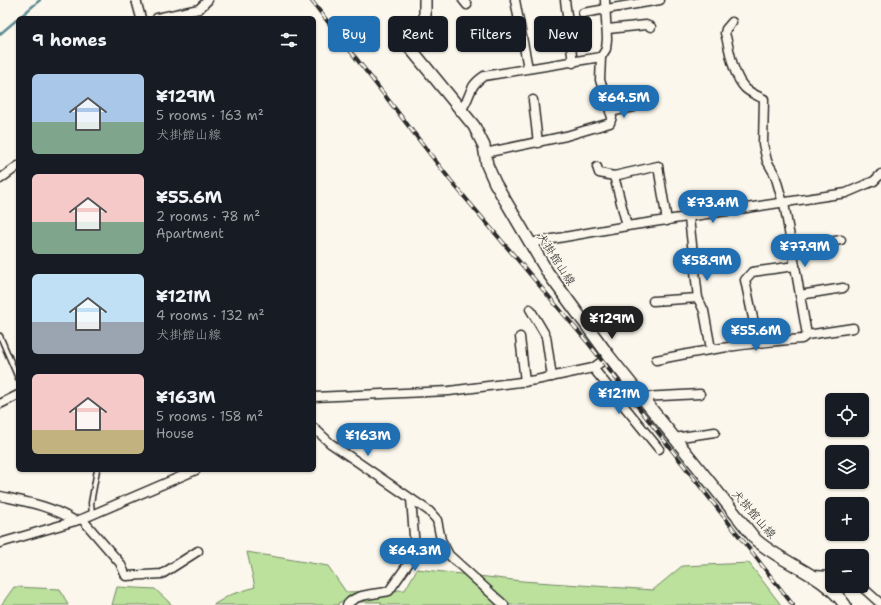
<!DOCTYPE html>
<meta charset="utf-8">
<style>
body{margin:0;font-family:"Shantell Sans","Klee One",sans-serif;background:#20242c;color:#f1f3f6;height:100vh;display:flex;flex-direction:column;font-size:15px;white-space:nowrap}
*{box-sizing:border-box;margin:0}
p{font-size:13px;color:#9ea1a6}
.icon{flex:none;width:22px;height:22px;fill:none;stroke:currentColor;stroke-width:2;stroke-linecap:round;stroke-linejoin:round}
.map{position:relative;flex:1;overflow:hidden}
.drawer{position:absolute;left:16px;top:16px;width:300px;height:456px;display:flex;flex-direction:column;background:#171b24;border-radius:6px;box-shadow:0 1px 3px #0004}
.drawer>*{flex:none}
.hud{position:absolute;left:328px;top:16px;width:380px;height:36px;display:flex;gap:8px}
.tools{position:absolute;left:825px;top:393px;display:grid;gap:8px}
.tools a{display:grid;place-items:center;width:44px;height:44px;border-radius:6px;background:#171b24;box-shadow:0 1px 3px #0004;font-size:20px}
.price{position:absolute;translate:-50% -34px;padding:0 9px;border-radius:14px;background:#1f6fb2;color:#fff;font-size:13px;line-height:26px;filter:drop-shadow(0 1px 2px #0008)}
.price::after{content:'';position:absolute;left:50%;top:24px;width:12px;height:9px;margin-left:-6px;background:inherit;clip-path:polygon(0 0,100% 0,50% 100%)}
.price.active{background:#222;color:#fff}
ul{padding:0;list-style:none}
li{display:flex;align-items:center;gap:12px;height:100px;padding:0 16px}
li span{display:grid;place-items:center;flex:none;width:112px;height:80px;border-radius:6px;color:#555}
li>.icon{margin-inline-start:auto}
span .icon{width:48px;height:48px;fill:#fffc;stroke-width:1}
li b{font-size:17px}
h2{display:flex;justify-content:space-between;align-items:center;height:48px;padding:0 16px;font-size:17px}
.pill{padding:0 14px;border-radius:6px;background:#171b24;box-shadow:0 1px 3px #0004;font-size:14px;line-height:36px}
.pill.active{background:#1f6fb2;color:#fff}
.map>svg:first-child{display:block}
</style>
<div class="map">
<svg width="881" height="605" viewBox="0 0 881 605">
<rect width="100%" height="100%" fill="#fbf7ec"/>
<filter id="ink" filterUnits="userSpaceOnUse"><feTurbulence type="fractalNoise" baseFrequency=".025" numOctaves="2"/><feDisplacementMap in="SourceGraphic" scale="8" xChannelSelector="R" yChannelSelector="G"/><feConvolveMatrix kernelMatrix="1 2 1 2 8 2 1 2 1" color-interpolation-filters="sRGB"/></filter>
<g filter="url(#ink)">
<g fill="#bbe19d" stroke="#738664">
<polygon points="247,552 328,566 346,592 405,590 417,569 522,581 653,590 682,566 749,563 781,605 381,605 381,602 339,602 338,605 213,605 230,595 255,587"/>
<polygon points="14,587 60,589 68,605 1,605"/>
<polygon points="117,587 155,589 172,605 112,605"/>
</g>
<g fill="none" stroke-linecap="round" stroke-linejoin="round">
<polyline stroke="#5d8c93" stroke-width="2.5" points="0,34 40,0"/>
<g stroke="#2b2b2b" stroke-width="7">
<g id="lane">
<polyline points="0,336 18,378"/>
<polyline points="92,514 91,503 97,470"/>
</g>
</g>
<g stroke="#2b2b2b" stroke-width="11">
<g id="street">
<polyline points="136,0 141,18"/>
<polyline points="463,0 467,5"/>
<polyline points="515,0 528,68"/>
<polyline points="565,0 573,63"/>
<polyline points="583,13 660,0"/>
<polyline points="157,18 199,9 208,0"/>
<path d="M732 22 726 29 725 33C730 50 732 74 745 88 750 93 758 96 764 99L763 144 767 161 775 175 783 203"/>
<polyline points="608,29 646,25 651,27"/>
<polyline points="425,31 435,35"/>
<polyline points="401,38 411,49"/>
<polyline points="533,100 538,143"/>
<path d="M461 110C472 96 467 87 484 76L601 57"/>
<polyline points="610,112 634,107"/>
<polyline points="485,153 566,136 610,123 612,117 600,80 601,57 606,49 607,39 605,0"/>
<polyline points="597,167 599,173 614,176 658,166 667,221"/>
<polyline points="614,176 627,226"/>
<polyline points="0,179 18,166"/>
<polyline points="784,203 807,335"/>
<polyline points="689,218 698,298 704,311 711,349"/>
<polyline points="530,243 627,226 846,193 874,181 881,174"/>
<polyline points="792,248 841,240"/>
<polyline points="800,295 843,288"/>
<polyline points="653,301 698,298"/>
<polyline points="530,309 546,336 552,377"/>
<polyline points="520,337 525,382"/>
<polyline points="758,342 745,280 752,272 795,266"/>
<path d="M656 360C705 350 752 342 802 339L807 335 853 328"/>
<polyline points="593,368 659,449"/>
<polyline points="314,397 449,391 536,380 593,368 609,356"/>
<polyline points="642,397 700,394"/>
<polyline points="0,404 18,395"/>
<polyline points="314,428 330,443 429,511 437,520 441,540 449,555 504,605"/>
<polyline points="674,438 715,432"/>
<path d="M0 496C27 502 51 506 75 521"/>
<polyline points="82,519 120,563 126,576 162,574 198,551"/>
<polyline points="0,543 82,519 196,470"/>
<polyline points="812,575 832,576"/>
<polyline points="861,586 881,604"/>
<path d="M347 605C356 593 375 595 389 591L413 557 415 548 411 499"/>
</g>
</g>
<g stroke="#2b2b2b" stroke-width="14">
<path id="secondary" d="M425 0V31L411 49 474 126 484 146 487 165 495 183 548 273 609 356 756 540C785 565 823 574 845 605"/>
</g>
<use href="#lane" stroke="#fbf7ec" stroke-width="4"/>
<use href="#street" stroke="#fbf7ec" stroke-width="8"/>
<use href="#secondary" stroke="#fbf7ec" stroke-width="11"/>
<g stroke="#2b2b2b" stroke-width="4">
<polyline id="rail" points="311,0 451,181 589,344 793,605"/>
</g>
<use href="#rail" stroke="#fbf7ec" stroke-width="2.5" stroke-dasharray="8" stroke-linecap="butt"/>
</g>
</g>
<g text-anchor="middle" stroke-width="3" stroke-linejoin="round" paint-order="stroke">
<g font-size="12" fill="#2b2b2b" stroke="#fbf7ec">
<text transform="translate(556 259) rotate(57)" y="4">犬掛館山線</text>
<text transform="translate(754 514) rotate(49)" y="4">犬掛館山線</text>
</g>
</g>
</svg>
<div class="tools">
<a><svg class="icon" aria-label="locate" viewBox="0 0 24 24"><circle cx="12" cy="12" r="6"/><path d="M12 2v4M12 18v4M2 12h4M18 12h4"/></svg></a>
<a><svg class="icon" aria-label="layers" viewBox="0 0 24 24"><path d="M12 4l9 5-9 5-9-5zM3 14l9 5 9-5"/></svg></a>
<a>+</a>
<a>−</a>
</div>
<b class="price" style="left:624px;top:119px">¥64.5M</b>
<b class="price" style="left:713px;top:224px">¥73.4M</b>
<b class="price" style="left:805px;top:268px">¥77.9M</b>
<b class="price" style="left:707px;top:282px">¥58.9M</b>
<b class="price active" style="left:612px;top:340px">¥129M</b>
<b class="price" style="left:756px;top:352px">¥55.6M</b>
<b class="price" style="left:619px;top:415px">¥121M</b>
<b class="price" style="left:368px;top:457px">¥163M</b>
<b class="price" style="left:415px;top:572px">¥64.3M</b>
<div class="hud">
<a class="pill active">Buy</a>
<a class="pill">Rent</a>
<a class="pill">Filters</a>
<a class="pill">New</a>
</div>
<section class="drawer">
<h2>9 homes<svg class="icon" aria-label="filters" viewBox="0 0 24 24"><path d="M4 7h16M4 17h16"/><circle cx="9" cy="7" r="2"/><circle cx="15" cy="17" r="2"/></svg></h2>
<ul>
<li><span style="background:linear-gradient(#a9c7e8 60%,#7fa58c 0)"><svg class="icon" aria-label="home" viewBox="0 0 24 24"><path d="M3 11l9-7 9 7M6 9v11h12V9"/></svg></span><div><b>¥129M</b><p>5 rooms · 163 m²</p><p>犬掛館山線</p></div></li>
<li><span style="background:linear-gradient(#f6c9c9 60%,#7fa58c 0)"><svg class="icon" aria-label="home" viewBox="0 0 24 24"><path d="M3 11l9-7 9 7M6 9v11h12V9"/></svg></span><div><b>¥55.6M</b><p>2 rooms · 78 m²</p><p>Apartment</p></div></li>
<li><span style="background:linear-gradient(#bfe0f5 60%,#9aa5b1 0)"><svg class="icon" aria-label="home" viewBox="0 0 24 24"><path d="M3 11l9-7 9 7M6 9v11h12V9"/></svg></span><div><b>¥121M</b><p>4 rooms · 132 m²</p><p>犬掛館山線</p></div></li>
<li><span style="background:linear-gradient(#f6c9c9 70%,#c2b280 0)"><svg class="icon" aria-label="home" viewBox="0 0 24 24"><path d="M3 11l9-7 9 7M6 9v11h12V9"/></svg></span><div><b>¥163M</b><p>5 rooms · 158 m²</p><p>House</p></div></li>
</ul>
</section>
</div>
